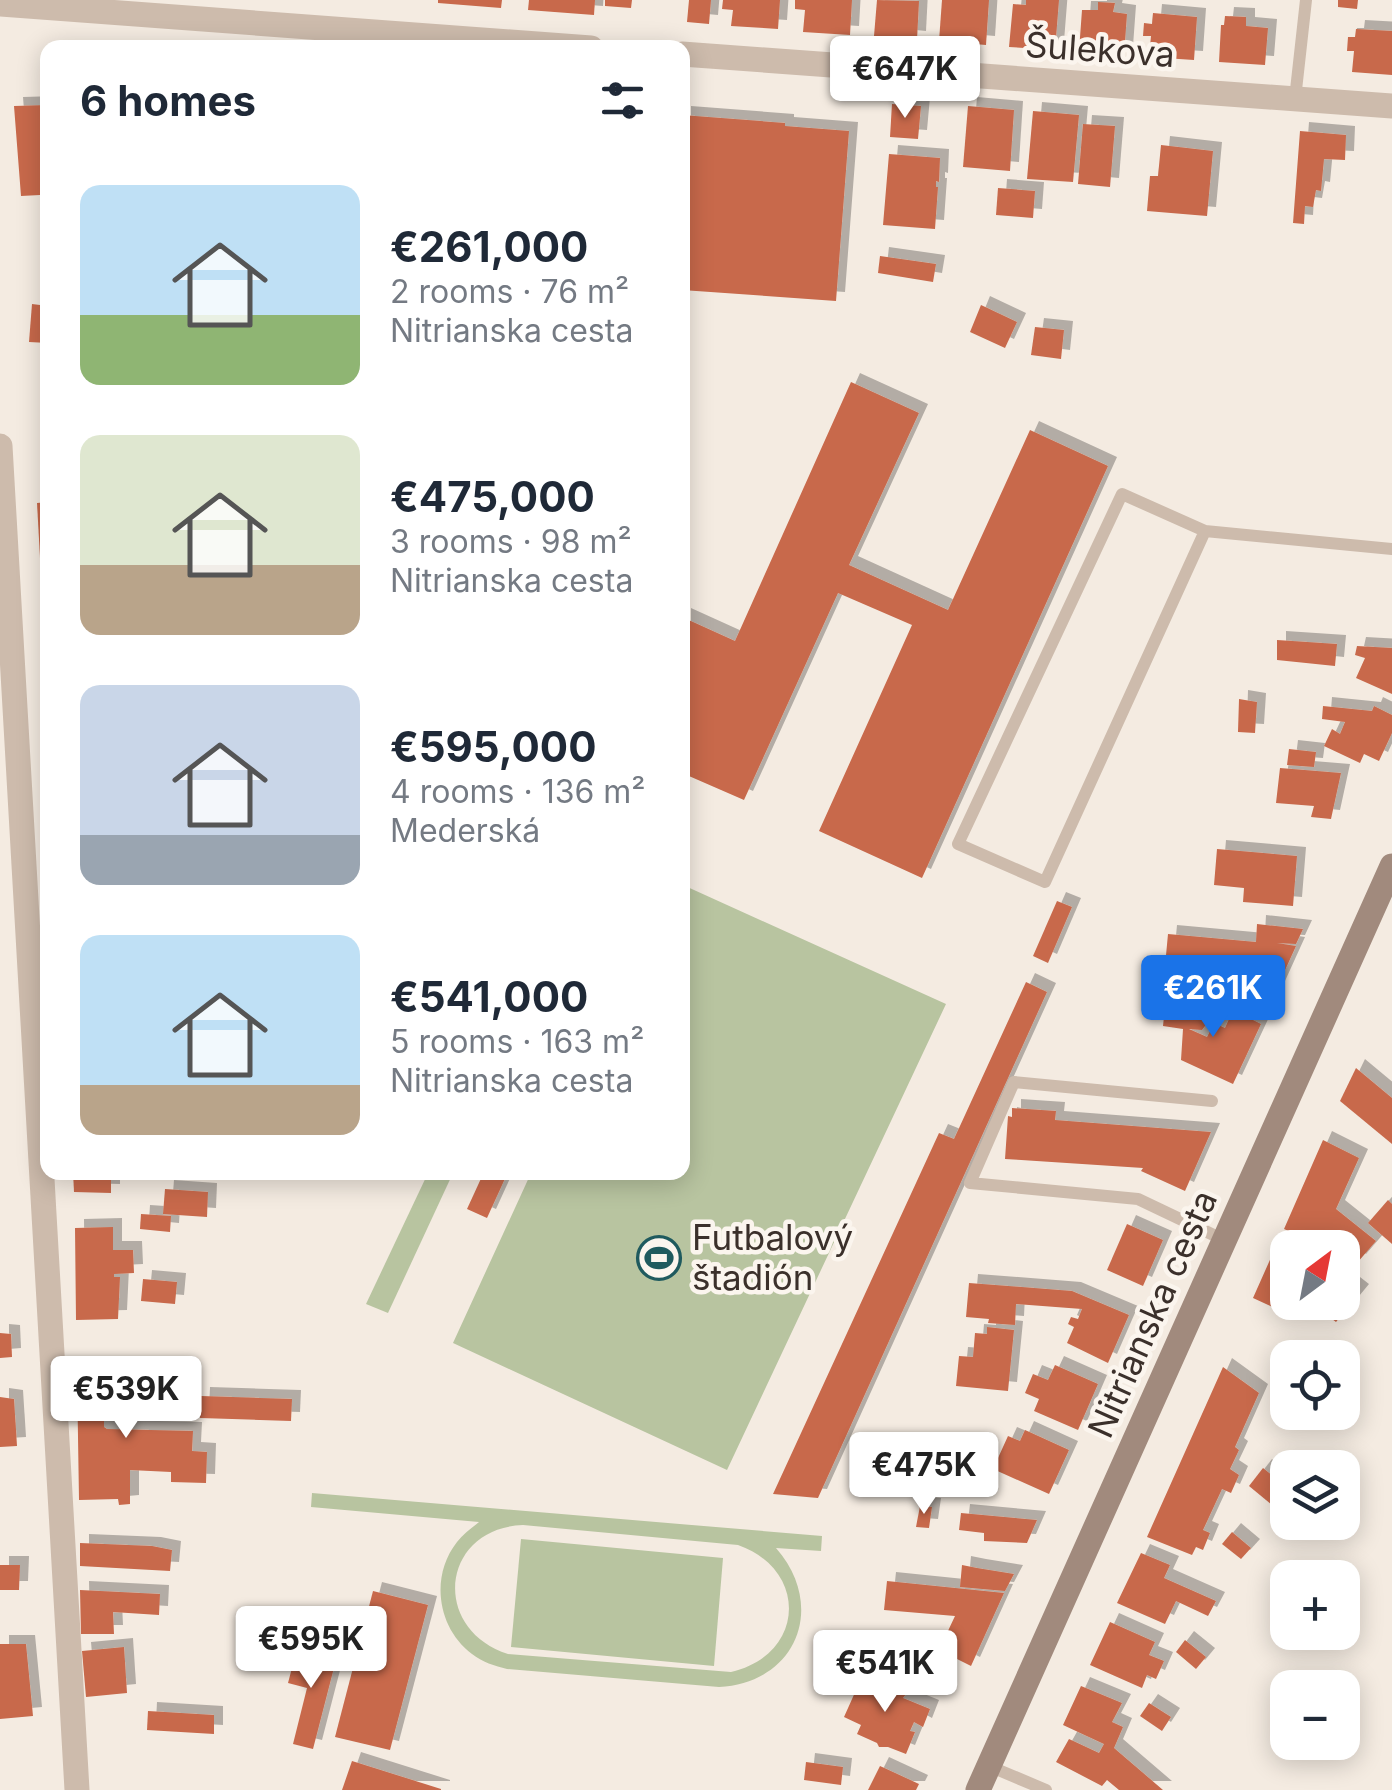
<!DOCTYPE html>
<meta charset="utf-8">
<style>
body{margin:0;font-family:Inter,sans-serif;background:#f6f6f7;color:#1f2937;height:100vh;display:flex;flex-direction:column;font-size:38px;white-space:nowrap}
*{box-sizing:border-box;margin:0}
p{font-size:32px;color:#747a83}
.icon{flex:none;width:55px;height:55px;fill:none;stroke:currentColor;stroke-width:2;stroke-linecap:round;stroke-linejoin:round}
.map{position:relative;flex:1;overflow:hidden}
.details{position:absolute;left:40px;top:40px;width:650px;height:1140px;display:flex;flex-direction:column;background:#fff;border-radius:20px;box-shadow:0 5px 25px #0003}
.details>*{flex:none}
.needle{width:65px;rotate:32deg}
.controls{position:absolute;left:1270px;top:1230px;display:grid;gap:20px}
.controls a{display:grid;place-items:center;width:90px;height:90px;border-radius:20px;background:#fff;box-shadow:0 5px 25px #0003;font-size:50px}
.price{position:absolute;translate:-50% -85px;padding:0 22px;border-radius:10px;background:#fff;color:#222;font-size:32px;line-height:65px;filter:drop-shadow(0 2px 5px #0008)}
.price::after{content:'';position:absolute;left:50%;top:60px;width:30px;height:22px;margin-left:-15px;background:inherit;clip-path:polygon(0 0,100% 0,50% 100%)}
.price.active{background:#1a73e8;color:#fff}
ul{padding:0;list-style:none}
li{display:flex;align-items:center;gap:30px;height:250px;padding:0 40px}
li span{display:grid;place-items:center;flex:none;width:280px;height:200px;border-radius:20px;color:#555}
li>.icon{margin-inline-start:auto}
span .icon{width:120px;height:120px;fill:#fffc;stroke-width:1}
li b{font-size:42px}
h2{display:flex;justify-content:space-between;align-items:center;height:120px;padding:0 40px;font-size:42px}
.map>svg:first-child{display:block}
</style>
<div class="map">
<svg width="1392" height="1790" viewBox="0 0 1392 1790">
<defs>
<filter id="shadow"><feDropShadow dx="9" dy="-9" stdDeviation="0" flood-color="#0004"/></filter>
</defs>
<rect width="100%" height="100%" fill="#f4ebe1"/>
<g fill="#b8c4a0" fill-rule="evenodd">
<polygon points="683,885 946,1004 727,1470 453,1343 531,1173 682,1172"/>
<polygon points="428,1173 453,1173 388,1313 366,1304"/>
<path d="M312 1493 822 1536 821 1551 776 1548C827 1606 797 1683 719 1687L507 1669C495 1666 482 1662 472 1654 437 1628 430 1576 457 1542 463 1534 472 1528 479 1522L311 1507ZM523 1525 738 1545C809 1570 805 1655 731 1672L508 1654C430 1629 441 1528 523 1525Z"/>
<polygon points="521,1539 723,1558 714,1666 511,1647"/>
</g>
<g fill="#c8694b" filter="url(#shadow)">
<polygon points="438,0 502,0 501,8 438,3"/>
<polygon points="529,0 595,0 594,15 528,10"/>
<polygon points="605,0 632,0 631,8 605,6"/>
<polygon points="689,0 711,0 709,24 687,22"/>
<polygon points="723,0 780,0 778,29 731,26 733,10 722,9"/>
<polygon points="795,0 852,0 850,35 803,32 805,10 795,9"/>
<polygon points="877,0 919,1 917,40 874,36"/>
<polygon points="942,0 989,0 986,45 939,41"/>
<polygon points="1026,0 1059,0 1055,50 1009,47 1013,4 1026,5"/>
<polygon points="1338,0 1358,0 1357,9 1338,7"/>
<polygon points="1098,2 1115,3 1113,12 1127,14 1124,55 1079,51 1082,10 1098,10"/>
<polygon points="1153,13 1197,17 1194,60 1149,57 1151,36 1143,36 1144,23 1152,24"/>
<polygon points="1225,16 1246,17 1246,26 1268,28 1265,65 1219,62 1221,25 1224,25"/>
<polygon points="1356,29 1392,31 1392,75 1352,72 1354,51 1347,51 1348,37 1355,37"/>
<polygon points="892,104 921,106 918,139 890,137"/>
<polygon points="48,105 48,206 40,206 40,195 21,196 14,106"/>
<polygon points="968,106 1014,110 1010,171 963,167"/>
<polygon points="1033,111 1079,115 1073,182 1027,179"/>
<polygon points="682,115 785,123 785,126 849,131 836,301 682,290"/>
<polygon points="1083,124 1115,126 1110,187 1078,184"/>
<polygon points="1300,131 1346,135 1345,160 1324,159 1321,191 1316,190 1313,207 1305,206 1304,224 1293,223"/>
<polygon points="1161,145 1213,151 1207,216 1147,211 1150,176 1158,176"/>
<polygon points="889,154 940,158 939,182 936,181 936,187 938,187 935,229 883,225"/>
<polygon points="998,188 1035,191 1033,218 996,215"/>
<polygon points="880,256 936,264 933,282 878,273"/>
<polygon points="32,304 48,306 48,343 29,342"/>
<polygon points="981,305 1017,322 1005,348 970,332"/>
<polygon points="1035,327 1064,330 1061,359 1031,355"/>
<polygon points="851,382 919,413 849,565 948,610 1030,430 1108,466 922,878 819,831 912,625 838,593 744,800 682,773 682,617 735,641"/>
<polygon points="48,502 48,594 42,594 37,503"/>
<polygon points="1277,640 1337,644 1335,666 1277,660"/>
<polygon points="1357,646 1392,648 1392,694 1356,678 1365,658 1355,655"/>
<polygon points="1239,699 1257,702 1255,733 1238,732"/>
<polygon points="1323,706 1372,711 1374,706 1392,715 1392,733 1379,761 1364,754 1360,763 1324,746 1332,729 1340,734 1345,722 1322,719"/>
<polygon points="1289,749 1316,752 1314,767 1287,765"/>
<polygon points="1280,768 1341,773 1331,819 1311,817 1314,806 1276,803"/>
<polygon points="1217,849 1297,856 1293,906 1243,902 1244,888 1214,885"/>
<polygon points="1057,901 1072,907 1048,963 1033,956"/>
<polygon points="1257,924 1303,929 1296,944 1277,943 1296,946 1271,1001 1239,987 1245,973 1227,971 1225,988 1199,985 1201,969 1165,966 1168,934 1256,942"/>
<polygon points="1026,982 1047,992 818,1498 773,1494 939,1133 954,1139"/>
<polygon points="1211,1000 1214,1023 1208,1022 1202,1030 1189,1029 1207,1037 1214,1023 1225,1028 1233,1010 1261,1024 1233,1084 1181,1060 1183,1029 1163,1026 1165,1007 1189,1010"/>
<polygon points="1356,1068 1392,1098 1392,1144 1340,1101"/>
<polygon points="1012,1108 1056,1111 1055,1120 1211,1132 1185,1191 1141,1171 1143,1168 1005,1159 1008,1116 1012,1117"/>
<polygon points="1323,1140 1359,1158 1336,1209 1376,1241 1357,1263 1342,1251 1342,1248 1335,1245 1333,1248 1325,1248 1284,1229"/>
<polygon points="73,1172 111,1172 111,1193 74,1192"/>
<polygon points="484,1172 508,1172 487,1218 467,1209"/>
<polygon points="165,1189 208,1192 207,1217 163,1214"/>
<polygon points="1388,1200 1392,1204 1392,1244 1368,1223"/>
<polygon points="141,1214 171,1216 170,1232 140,1229"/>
<polygon points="1127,1224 1163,1240 1143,1286 1107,1270"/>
<polygon points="113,1227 113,1250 133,1250 134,1273 114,1274 114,1277 120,1277 118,1319 76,1320 75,1228"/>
<polygon points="1277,1244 1288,1252 1288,1302 1342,1302 1342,1279 1360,1293 1336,1322 1312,1304 1306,1317 1298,1313 1296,1318 1253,1298"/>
<polygon points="143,1279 177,1282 175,1304 141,1301"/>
<polygon points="969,1283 1072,1291 1129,1315 1108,1363 1067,1343 1074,1327 1068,1324 1071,1317 1078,1319 1082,1309 1016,1304 1015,1325 988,1323 989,1319 966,1317"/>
<polygon points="987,1327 1014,1330 1008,1391 956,1386 959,1356 973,1357 975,1333 987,1334"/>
<polygon points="0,1333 11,1334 12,1357 0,1358"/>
<polygon points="1055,1365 1098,1384 1078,1430 1034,1411 1039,1399 1025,1393 1033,1374 1048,1380"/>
<polygon points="1223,1367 1259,1393 1235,1447 1239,1450 1230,1469 1239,1475 1231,1493 1222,1489 1203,1530 1210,1533 1203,1550 1196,1547 1192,1555 1147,1537"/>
<polygon points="114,1371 144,1372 144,1393 137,1393 137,1415 104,1414 104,1427 107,1429 193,1431 192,1451 207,1452 206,1483 171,1482 171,1472 130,1470 130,1504 119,1505 118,1499 79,1500 77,1374 114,1376"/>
<polygon points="201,1396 292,1399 291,1421 200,1418"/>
<polygon points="0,1397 14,1399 17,1446 0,1447"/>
<polygon points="1025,1430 1069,1450 1049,1494 993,1469 1008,1436 1020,1441"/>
<polygon points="1263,1468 1288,1488 1288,1497 1277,1509 1249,1486"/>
<polygon points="920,1506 932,1507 929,1528 916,1527"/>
<polygon points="961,1513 1037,1520 1027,1543 984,1541 984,1533 959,1530"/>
<polygon points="1232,1532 1251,1548 1241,1559 1222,1544"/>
<polygon points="80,1543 152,1546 172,1550 170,1571 80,1566"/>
<polygon points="1141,1553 1170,1565 1164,1578 1216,1601 1208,1616 1176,1601 1165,1624 1117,1603"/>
<polygon points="0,1565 20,1565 19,1590 0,1590"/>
<polygon points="962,1565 977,1568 1014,1574 1005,1591 960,1587"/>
<polygon points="887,1581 1004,1593 971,1666 939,1650 955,1616 884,1610"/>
<polygon points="80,1590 160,1594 159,1615 113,1612 114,1634 81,1634"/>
<polygon points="373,1591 428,1605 390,1750 335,1737"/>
<polygon points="1110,1622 1155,1642 1149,1655 1164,1661 1156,1679 1147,1675 1142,1688 1090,1665"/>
<polygon points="1185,1640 1206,1657 1196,1669 1176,1652"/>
<polygon points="0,1644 26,1644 33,1716 0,1719"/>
<polygon points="298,1645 337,1656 313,1749 293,1744 307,1688 288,1683"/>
<polygon points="124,1647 127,1693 86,1697 82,1651"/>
<polygon points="861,1679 878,1686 880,1682 906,1694 903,1698 930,1709 923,1727 914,1722 910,1731 915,1732 906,1754 888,1747 879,1747 877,1743 857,1734 861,1725 844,1717"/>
<polygon points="1081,1686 1122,1703 1112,1722 1123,1727 1114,1748 1163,1790 1119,1790 1107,1780 1102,1786 1056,1762 1069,1739 1099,1753 1104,1744 1063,1725"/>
<polygon points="1149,1703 1171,1717 1162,1731 1140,1716"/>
<polygon points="148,1711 214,1715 214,1734 147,1730"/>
<polygon points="352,1761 441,1789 441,1790 342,1790"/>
<polygon points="806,1762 843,1767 841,1785 804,1780"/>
<polygon points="880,1766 919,1784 916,1790 868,1790"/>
</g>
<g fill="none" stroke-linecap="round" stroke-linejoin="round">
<g stroke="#cdbbac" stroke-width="12">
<polyline points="1295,99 1306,0"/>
<polyline points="1205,531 1045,882 958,844 1122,494 1205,531 1392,549"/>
<polyline points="1212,1101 1014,1082 970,1183 1138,1199 1224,1240"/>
<polyline points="989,1766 1046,1790"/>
</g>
<g stroke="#cdbbac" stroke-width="25">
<polyline points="0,4 591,48"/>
<polyline points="682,54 1392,106"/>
<polyline points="0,446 77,1790"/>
</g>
<polyline stroke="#a18a7d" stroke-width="25" points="978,1790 1392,866"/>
</g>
<defs>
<g id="stadium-ring" transform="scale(2.25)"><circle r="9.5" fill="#fbf5ee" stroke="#1f5a5e" stroke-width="1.5"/><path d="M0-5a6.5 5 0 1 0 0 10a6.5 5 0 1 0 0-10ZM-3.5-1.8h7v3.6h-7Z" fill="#1f5a5e"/></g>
</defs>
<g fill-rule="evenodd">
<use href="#stadium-ring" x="659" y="1258"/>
</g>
<g text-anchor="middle" stroke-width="9" stroke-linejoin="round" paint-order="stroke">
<g font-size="35" fill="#3b302b" stroke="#fbf5ee">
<text transform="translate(1100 50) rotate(4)" y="12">Šulekova</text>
<text transform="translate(1153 1314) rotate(-66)" y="12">Nitrianska cesta</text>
</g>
<g font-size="35" fill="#3b302b" stroke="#fbf5ee" text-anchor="start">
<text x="692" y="1250">Futbalový<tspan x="692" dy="40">štadión</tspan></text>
</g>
</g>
</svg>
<div class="controls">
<a><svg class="needle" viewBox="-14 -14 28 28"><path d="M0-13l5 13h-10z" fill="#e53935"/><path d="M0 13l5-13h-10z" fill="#747a83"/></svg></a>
<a><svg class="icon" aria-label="locate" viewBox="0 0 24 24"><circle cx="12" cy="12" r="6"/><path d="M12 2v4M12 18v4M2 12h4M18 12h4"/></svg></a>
<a><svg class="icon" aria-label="layers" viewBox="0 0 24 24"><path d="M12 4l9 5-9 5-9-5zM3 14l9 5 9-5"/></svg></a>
<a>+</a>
<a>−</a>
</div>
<b class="price" style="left:905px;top:121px">€647K</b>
<b class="price active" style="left:1213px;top:1040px">€261K</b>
<b class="price" style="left:126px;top:1441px">€539K</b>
<b class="price" style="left:924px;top:1517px">€475K</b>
<b class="price" style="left:311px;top:1691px">€595K</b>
<b class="price" style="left:885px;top:1715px">€541K</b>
<section class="details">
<h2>6 homes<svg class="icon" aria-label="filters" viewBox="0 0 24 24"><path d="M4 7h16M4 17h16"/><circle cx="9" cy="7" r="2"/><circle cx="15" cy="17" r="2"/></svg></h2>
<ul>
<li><span style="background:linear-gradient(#bfe0f5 65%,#8fb573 0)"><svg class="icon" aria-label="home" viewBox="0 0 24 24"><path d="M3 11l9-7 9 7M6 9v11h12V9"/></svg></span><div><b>€261,000</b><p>2 rooms · 76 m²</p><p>Nitrianska cesta</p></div></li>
<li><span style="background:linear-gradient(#dfe7d0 65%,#b9a48a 0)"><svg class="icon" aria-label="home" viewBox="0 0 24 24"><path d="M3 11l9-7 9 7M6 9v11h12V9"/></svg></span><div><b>€475,000</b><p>3 rooms · 98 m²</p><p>Nitrianska cesta</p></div></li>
<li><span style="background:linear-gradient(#c9d6e8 75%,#9aa5b1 0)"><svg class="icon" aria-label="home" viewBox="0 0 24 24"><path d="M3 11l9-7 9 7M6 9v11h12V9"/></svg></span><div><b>€595,000</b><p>4 rooms · 136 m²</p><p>Mederská</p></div></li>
<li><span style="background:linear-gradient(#bfe0f5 75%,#b9a48a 0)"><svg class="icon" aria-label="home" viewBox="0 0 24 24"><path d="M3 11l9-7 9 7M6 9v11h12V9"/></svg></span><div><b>€541,000</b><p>5 rooms · 163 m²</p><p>Nitrianska cesta</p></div></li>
</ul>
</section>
</div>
